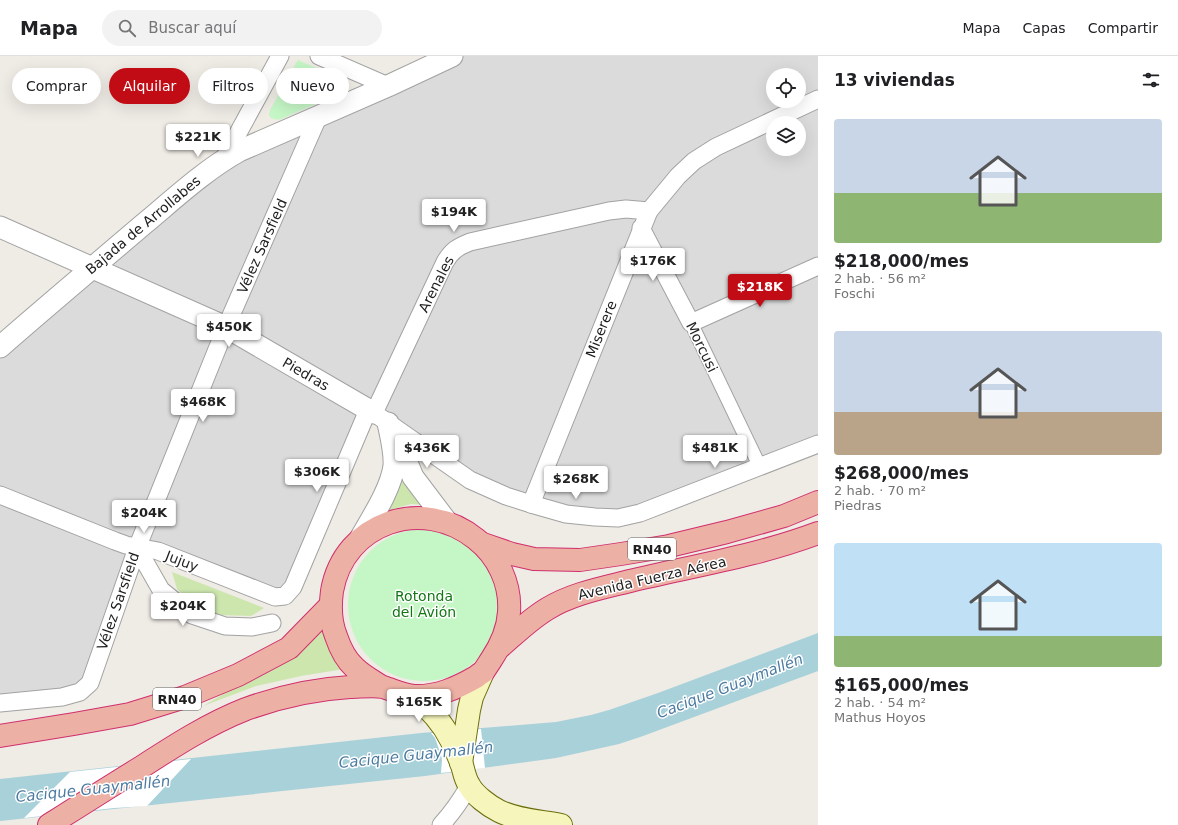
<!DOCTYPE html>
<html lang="es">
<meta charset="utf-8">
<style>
body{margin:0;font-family:"DejaVu Sans",sans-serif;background:#f2f2f2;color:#202124;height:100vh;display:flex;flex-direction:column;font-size:15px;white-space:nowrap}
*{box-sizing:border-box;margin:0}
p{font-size:13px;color:#757577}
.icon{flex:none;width:22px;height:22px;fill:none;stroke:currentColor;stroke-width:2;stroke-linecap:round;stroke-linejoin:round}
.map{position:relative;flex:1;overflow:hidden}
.side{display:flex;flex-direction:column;background:#fff;width:360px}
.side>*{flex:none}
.guide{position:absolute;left:12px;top:12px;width:380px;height:36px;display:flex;gap:8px}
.fabs{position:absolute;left:766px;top:12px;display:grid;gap:8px}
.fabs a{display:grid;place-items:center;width:40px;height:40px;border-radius:50%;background:#fff;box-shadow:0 4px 16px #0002;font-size:20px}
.price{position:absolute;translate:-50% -34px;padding:0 9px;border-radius:4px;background:#fff;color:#222;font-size:13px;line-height:26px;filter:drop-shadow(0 1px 2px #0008)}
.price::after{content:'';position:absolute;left:50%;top:24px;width:12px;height:9px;margin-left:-6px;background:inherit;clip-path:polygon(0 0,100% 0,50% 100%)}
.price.active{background:#c10c15;color:#fff}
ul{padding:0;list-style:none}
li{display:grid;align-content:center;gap:8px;height:212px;padding:0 16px}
li span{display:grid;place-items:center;height:124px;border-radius:4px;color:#555}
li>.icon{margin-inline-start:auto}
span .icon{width:72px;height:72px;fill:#fffc;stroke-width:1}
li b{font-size:17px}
h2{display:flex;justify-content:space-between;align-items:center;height:48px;padding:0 16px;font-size:17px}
.pill{padding:0 14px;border-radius:18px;background:#fff;box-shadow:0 4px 16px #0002;font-size:14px;line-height:36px}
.pill.active{background:#c10c15;color:#fff}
header{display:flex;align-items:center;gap:24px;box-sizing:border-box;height:56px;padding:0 20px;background:#fff;border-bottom:1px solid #e0e0e0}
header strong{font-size:19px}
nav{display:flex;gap:22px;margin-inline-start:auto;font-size:14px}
.search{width:280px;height:36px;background:#f2f2f2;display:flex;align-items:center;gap:10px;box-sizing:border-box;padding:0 14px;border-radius:22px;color:#757577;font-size:15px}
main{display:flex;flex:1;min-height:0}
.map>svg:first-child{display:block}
</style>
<header>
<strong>Mapa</strong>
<div class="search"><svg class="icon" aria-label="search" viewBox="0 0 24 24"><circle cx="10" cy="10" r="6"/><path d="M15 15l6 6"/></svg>Buscar aquí</div>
<nav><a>Mapa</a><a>Capas</a><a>Compartir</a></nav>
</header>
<main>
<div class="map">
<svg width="818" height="769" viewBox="0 0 818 769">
<rect width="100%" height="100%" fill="#efebe5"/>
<path fill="#dcdbdb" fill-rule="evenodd" d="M452 0H818V387L618 462 506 440 374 358 285 540 147 493 90 627 0 647V291L203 119ZM773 19H799V45H773ZM773 67H799V93H773Z"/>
<g fill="#cce6ae">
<polygon points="401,415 428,449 411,448 393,453 380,458"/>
<polygon points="172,516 264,552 251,560 219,559 194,549 177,533"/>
<polygon points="324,568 344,613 301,620 256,630 203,650 292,598"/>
</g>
<g fill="#c5f6c6">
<path d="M298 4 339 22C344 26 348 32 341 37L281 63C276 64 272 64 269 59L270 54Z"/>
<circle cx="424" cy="549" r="76"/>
</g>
<polygon fill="#a8d1da" points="818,577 818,615 643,680 619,688 556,702 425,720 0,765 0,723 421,677 556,666 591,659 609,654 658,637"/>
<g fill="#fff">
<polygon points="481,673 485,712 441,717 442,704 441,699 435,682 431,677"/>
<polygon points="191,703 147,750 114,752 24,762 70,716"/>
</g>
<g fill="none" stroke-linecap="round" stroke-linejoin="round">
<g stroke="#a2a2a2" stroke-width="15">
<polyline id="pedestrian" points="691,267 760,411"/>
</g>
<g stroke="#a2a2a2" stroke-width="19">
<g id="minor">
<polyline points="319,0 388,30"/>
<polyline points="224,103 280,0"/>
<path d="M649 155 626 153 609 155 470 186C458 191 452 194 445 206L374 357 470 424 506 440 531 448 566 458 595 461 618 462 640 457 818 388"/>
<polyline points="641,172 691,267 818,210"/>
<polyline points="0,439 115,485 126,489 158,495 275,541 285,540 293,531 368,354"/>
<polyline points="531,448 649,155 678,120 694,105 716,91 818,43"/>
<polyline points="137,492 161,534 192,559 225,570 252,571 272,567"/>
<polyline points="0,647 62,641 80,636 90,627 137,492 226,271 319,59"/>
<path d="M441 769C452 757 461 744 469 730"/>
</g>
</g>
<g stroke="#a2a2a2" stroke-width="23">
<g id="tertiary">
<polyline points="0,171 226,271 374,357"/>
<path d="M0 291C48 249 97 208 145 167 175 142 205 114 239 95L388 30 452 0"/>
<polyline points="398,385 413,421 447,466"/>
<path d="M360 483C371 463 391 433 394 410 395 396 391 381 388 367"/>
</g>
</g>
<g stroke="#6a6f0b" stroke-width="24">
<g id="secondary">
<path d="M414 640C429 652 442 666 451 684 455 692 459 701 462 709 464 716 465 723 469 729 474 739 489 750 499 755 517 764 540 765 561 769"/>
<polyline points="461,707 469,654 472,641 483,616"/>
</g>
</g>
<g stroke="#d02f6e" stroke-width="24">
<g id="trunk">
<polyline points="483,488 512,498 534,503 580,504 621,498 669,490 727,476 784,460 818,446"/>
<path d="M500 591C515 578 529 564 547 553 571 538 602 532 630 525 693 510 757 500 818 477"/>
<polyline points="0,680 74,668 130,658 185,641 238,619 289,592 330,550"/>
<path d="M49 769C79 750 109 731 140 712 174 690 208 668 246 653 279 641 315 633 350 631 359 631 374 629 383 631 393 634 403 639 414 640 437 641 457 632 476 621 476 620 483 616 483 616 486 612 489 607 491 604 501 589 508 574 509 556 511 528 498 500 476 483 423 440 344 466 332 535 330 550 330 565 336 580 340 592 346 604 355 612 362 619 373 625 382 631"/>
</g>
</g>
<use href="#pedestrian" stroke="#fff" stroke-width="13"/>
<use href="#minor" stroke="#fff" stroke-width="17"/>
<use href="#tertiary" stroke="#fff" stroke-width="21"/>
<use href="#secondary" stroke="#f6f6bc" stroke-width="22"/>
<use href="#trunk" stroke="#ecb0a4" stroke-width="22"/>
</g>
<g text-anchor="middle" stroke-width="3" stroke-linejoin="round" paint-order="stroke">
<g fill="#fff" stroke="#626262" stroke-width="1">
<rect x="628" y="482" width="48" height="22" rx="3"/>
<rect x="153" y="632" width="48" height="22" rx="3"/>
</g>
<g font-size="13" font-weight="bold" fill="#1e1e1e">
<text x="652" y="498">RN40</text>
<text x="177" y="648">RN40</text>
</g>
<g font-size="14" fill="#1e1e1e" stroke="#fff">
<text transform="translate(143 169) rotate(-40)" y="5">Bajada de Arrollabes</text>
<text transform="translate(262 190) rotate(-66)" y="5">Vélez Sarsfield</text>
<text transform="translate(436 228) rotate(-63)" y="5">Arenales</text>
<text transform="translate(601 273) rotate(-68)" y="5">Miserere</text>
<text transform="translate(702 291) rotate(64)" y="5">Morcusi</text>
<text transform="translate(306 318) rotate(30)" y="5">Piedras</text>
<text transform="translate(182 505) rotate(21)" y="5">Jujuy</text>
<text transform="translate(652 522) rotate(-13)" y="5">Avenida Fuerza Aérea</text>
<text transform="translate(118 545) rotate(-71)" y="5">Vélez Sarsfield</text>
</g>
<g font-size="14" fill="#127715" stroke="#fff">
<text x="424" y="545">Rotonda<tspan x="424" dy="16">del Avión</tspan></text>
</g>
<g font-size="15" font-style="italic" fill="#4d7ba1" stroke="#fff">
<text transform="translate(730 630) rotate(-21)" y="5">Cacique Guaymallén</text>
<text transform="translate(416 699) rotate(-6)" y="5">Cacique Guaymallén</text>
<text transform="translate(93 733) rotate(-6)" y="5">Cacique Guaymallén</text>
</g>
</g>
</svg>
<div class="fabs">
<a><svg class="icon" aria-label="locate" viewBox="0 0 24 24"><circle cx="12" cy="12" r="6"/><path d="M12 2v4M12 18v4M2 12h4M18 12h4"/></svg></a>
<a><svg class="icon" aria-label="layers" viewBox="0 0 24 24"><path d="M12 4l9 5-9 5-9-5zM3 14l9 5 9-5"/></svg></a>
</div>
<b class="price" style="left:198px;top:102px">$221K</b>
<b class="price" style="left:454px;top:177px">$194K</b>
<b class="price" style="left:653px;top:226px">$176K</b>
<b class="price active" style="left:760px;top:252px">$218K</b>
<b class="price" style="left:229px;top:292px">$450K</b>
<b class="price" style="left:203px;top:367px">$468K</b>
<b class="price" style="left:427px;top:413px">$436K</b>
<b class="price" style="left:715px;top:413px">$481K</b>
<b class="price" style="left:317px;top:437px">$306K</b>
<b class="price" style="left:576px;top:444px">$268K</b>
<b class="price" style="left:144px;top:478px">$204K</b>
<b class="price" style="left:183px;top:571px">$204K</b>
<b class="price" style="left:419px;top:667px">$165K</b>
<div class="guide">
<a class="pill">Comprar</a>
<a class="pill active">Alquilar</a>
<a class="pill">Filtros</a>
<a class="pill">Nuevo</a>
</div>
</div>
<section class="side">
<h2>13 viviendas<svg class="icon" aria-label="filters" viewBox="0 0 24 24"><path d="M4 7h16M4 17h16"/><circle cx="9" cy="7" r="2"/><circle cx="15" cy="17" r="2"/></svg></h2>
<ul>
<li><span style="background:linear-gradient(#c9d6e8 60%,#8fb573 0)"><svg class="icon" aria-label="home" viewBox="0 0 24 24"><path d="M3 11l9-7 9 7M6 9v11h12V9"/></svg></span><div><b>$218,000/mes</b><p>2 hab. · 56 m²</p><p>Foschi</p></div></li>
<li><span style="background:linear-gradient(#c9d6e8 65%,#b9a48a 0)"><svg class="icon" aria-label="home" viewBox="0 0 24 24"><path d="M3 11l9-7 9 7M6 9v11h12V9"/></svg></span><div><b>$268,000/mes</b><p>2 hab. · 70 m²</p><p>Piedras</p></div></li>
<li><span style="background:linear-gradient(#bfe0f5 75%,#8fb573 0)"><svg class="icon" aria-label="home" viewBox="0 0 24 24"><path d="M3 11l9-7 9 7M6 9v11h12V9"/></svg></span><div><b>$165,000/mes</b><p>2 hab. · 54 m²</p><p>Mathus Hoyos</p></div></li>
</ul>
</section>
</main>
